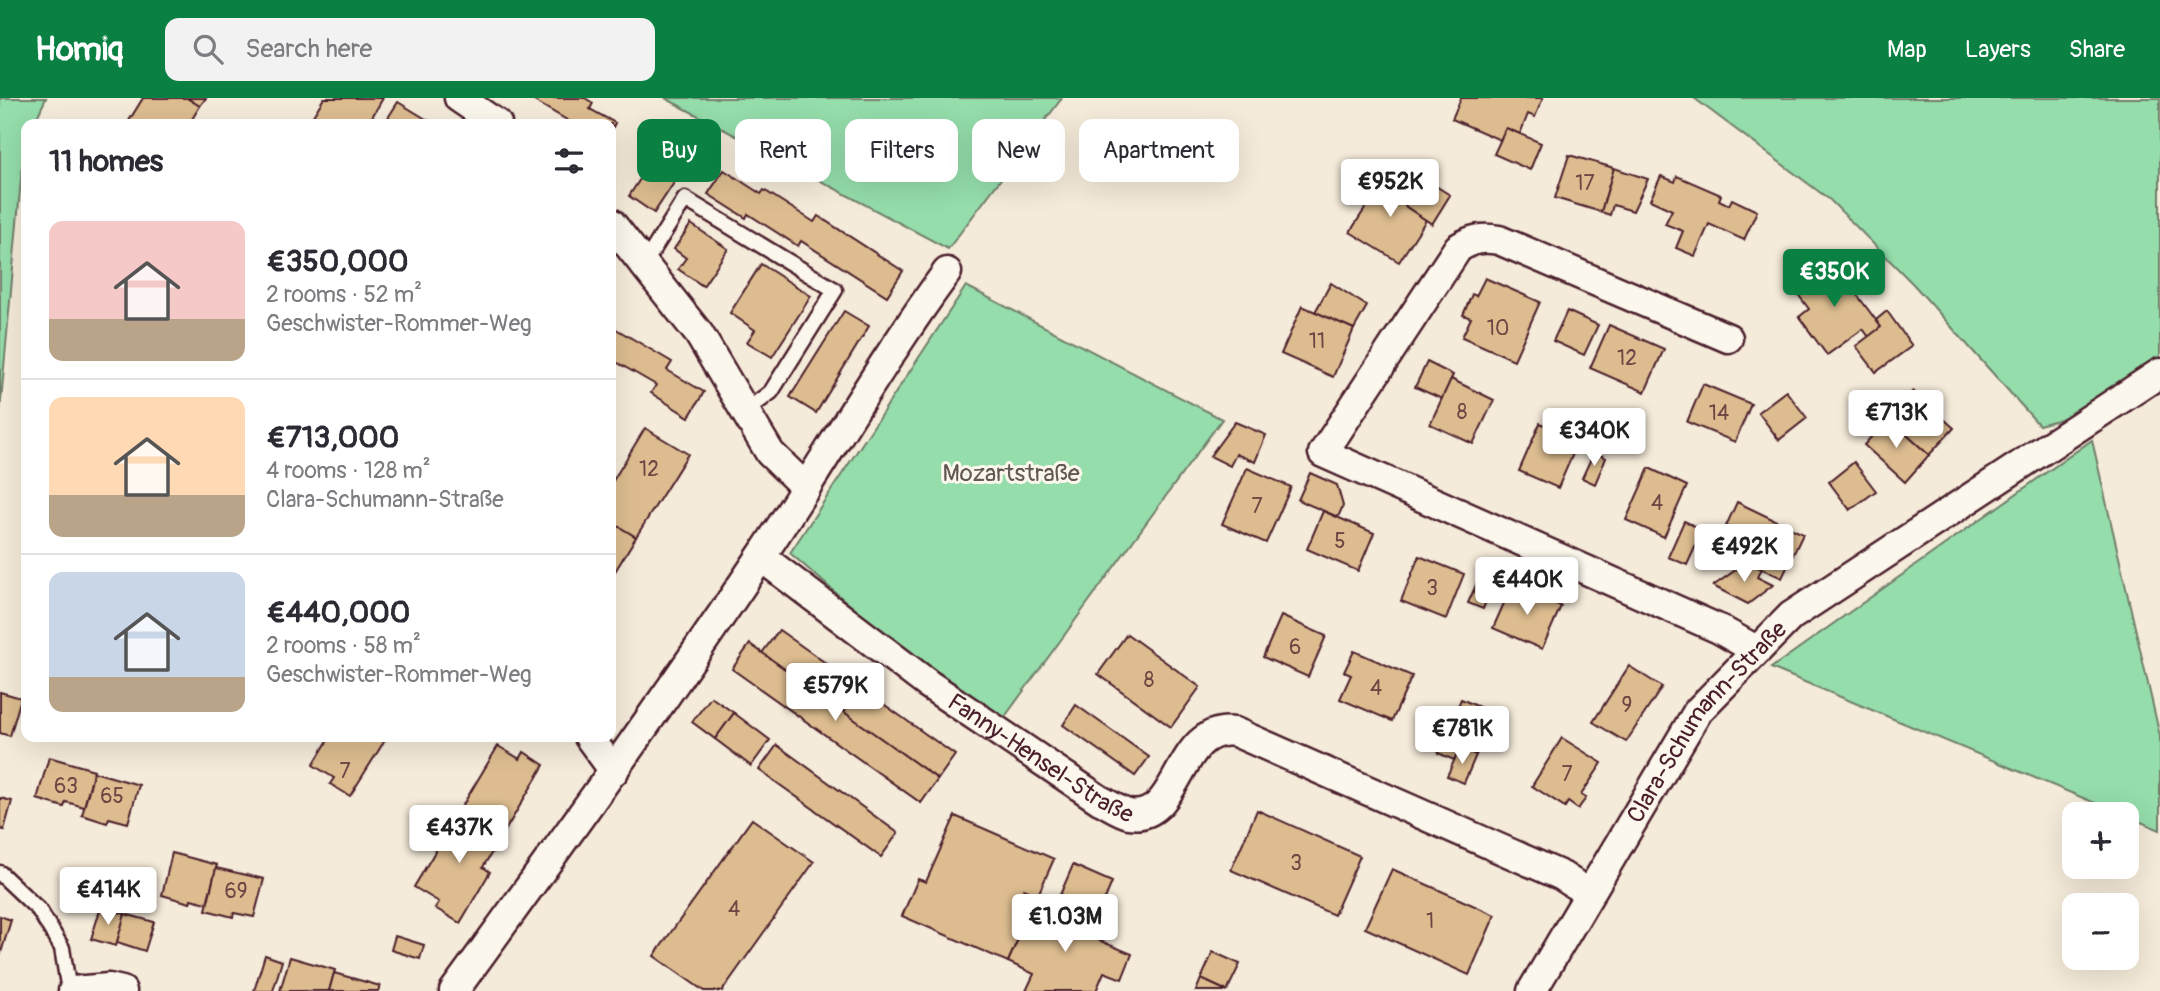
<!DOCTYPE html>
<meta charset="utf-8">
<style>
body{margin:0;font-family:Pangolin,sans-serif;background:#f2f2f3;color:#2b2b33;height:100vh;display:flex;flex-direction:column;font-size:26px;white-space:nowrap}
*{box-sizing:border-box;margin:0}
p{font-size:23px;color:#7c7c81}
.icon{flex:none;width:38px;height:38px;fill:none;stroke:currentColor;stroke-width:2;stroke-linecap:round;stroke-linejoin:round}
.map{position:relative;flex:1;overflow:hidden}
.drawer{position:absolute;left:21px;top:21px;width:595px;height:623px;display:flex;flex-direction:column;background:#fff;border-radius:14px;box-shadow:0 7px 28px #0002}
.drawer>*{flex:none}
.hud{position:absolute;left:637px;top:21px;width:665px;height:63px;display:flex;gap:14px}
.buttons{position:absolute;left:2062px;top:704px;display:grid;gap:14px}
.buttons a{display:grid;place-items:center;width:77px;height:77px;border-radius:14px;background:#fff;box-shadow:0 7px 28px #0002;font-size:35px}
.price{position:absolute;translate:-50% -60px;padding:0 16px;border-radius:7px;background:#fff;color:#222;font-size:23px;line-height:46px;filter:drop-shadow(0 2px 4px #0008)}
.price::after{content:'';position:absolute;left:50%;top:42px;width:21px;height:16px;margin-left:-10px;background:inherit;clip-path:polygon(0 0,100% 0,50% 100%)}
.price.current{background:#0b8043;color:#fff}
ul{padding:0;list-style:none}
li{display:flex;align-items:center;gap:21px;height:175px;padding:0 28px}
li+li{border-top:2px solid #e1e1e2}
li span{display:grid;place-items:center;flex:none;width:196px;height:140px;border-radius:14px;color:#555}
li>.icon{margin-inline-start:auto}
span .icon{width:84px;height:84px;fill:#fffc;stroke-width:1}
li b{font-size:30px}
h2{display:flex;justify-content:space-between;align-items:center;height:84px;padding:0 28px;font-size:30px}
.chip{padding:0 24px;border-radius:14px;background:#fff;box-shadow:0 7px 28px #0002;font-size:24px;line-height:63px}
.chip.current{background:#0b8043;color:#fff}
header{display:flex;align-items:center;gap:42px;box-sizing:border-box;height:98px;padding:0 35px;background:#0b8043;color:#fff}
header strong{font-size:33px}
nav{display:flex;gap:38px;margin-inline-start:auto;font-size:24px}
.search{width:490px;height:63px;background:#f2f2f3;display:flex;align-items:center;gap:18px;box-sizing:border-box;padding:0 24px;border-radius:14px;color:#7c7c81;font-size:26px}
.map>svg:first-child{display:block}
</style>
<header>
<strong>Homiq</strong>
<div class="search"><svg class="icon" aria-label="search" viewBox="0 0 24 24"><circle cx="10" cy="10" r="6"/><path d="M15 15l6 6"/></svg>Search here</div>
<nav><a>Map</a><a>Layers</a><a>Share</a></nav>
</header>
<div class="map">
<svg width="2160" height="893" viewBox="0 0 2160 893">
<rect width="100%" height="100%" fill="#f5ebda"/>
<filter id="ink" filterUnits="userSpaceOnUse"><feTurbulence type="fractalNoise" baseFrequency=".0143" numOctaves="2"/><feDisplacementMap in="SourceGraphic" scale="14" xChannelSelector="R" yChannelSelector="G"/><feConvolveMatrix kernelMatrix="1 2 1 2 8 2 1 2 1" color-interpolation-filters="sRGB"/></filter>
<g filter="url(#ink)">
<g fill="#95ddab" stroke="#707e6b" stroke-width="2">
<polygon points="0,0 46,0 34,26 26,26 0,314"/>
<polygon points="665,0 1062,0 948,151"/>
<polygon points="1694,0 2160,0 2160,262 2087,314 2039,327 1914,187 1830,102"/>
<polygon points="966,188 1222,321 1001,624 928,575 790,455"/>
<polygon points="2092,342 2160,638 2160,732 1771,570"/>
</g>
<g fill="#ddbd90" stroke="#4a1f2b" stroke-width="2">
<polygon points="143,0 187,0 200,8 189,26 127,26"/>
<polygon points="187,0 206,0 200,8"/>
<polygon points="324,0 383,0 368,26 308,26"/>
<polygon points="529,0 585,0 593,5 590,11 615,25 611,33 611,26 574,26"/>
<polygon points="1461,0 1543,0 1535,19 1528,16 1520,36 1506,30 1500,42 1452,21"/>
<polygon points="398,4 434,26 384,26"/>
<polygon points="1506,30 1541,45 1530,72 1494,56"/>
<polygon points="661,49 687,65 654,115 629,98"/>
<polygon points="1569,57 1614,70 1601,114 1555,100"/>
<polygon points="1614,70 1648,81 1633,113 1613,107 1610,117 1601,114"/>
<polygon points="724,72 761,96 764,92 814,124 818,118 903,173 887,198 801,143 798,148 748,116 746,120 708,96"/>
<polygon points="1388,75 1415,93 1405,108 1426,122 1399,164 1350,134"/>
<polygon points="1661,78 1675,84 1677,78 1721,97 1719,102 1729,107 1732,101 1757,113 1744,142 1709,126 1695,158 1676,150 1683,133 1665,126 1672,112 1650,102"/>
<polygon points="1423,80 1450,97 1432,126 1405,108"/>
<polygon points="691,126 728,151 703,188 678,171 686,160 674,151"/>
<polygon points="1832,163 1881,229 1869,239 1863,231 1827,257 1799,219 1809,211 1794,191"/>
<polygon points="761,166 811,198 772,259 747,244 755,232 730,215"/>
<polygon points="1485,180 1540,204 1514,262 1462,239 1471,220 1463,217 1472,196 1476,198"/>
<polygon points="1331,185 1367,208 1354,231 1315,214"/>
<polygon points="1302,208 1354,231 1333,279 1281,256"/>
<polygon points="844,213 869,228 816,315 790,299"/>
<polygon points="1567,213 1598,227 1584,257 1553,243"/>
<polygon points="1887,213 1912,248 1876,274 1856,248 1881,229 1876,222"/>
<polygon points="1609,227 1664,251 1645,294 1590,270"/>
<polygon points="611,228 672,264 667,272 704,294 689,319 651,295 656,287 611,261"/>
<polygon points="1427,264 1453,277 1442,301 1415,289"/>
<polygon points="1451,281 1494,302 1473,346 1430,326"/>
<polygon points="1703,286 1751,306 1735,344 1687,324"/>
<polygon points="1786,293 1807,320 1779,342 1758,314"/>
<polygon points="1913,293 1954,330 1929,357 1888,320"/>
<polygon points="1888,320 1929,357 1905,384 1864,347"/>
<polygon points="1235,324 1266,337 1255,364 1236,356 1230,368 1210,358"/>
<polygon points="1540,325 1579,342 1558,390 1519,373"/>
<polygon points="645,330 688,356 636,439 611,424 611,386"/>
<polygon points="1594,354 1606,360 1595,386 1582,380"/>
<polygon points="1854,364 1876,393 1850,412 1829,384"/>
<polygon points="1247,370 1291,389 1266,445 1222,426"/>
<polygon points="1649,370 1687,388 1664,439 1626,422"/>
<polygon points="1310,375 1337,387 1343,408 1338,419 1298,402"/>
<polygon points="1737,404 1803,436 1782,480 1747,464 1757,443 1726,428"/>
<polygon points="1323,413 1374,435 1358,473 1307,451"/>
<polygon points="1684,423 1703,432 1687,467 1668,459"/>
<polygon points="611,424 636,439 611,480"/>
<polygon points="1419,458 1464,476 1446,521 1401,503"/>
<polygon points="1747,464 1762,471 1757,479 1773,487 1748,506 1713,488"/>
<polygon points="1480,478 1494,484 1483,511 1468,505"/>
<polygon points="1512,487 1561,508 1542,551 1493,530"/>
<polygon points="1281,518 1326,538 1308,579 1263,559"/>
<polygon points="779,532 861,590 844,614 762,555"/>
<polygon points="1127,536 1200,589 1171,629 1098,576"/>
<polygon points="750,546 938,681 921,705 732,571"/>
<polygon points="1354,553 1412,578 1392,623 1340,601 1351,577 1344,574"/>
<polygon points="1629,568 1662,589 1626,644 1593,624"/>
<polygon points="861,590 955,657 938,681 844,614"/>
<polygon points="0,594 21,600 10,638 0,635"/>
<polygon points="711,599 734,615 715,641 692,624"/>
<polygon points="1461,601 1495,616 1489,630 1493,632 1484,654 1479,651 1476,657 1460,650 1454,662 1438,655 1443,641 1437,638 1447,618 1453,620"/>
<polygon points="1076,607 1149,659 1135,678 1063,627"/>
<polygon points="734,615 770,642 751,668 715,641"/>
<polygon points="330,639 387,639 350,698 330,686 334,680 313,667"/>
<polygon points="1562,640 1602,665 1581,697 1586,700 1578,711 1568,704 1565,709 1532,688"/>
<polygon points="777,647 898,735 881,759 759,672"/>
<polygon points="498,648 520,661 524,654 544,667 503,736 461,710"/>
<polygon points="1460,650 1476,657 1464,685 1447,678"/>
<polygon points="49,659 94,672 84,709 66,704 64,709 37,701"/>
<polygon points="94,674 139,687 128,725 109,720 107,725 82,717"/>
<polygon points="0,700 12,703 4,732 0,731"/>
<polygon points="461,710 503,736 483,769 490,774 460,825 435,810 439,804 414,789"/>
<polygon points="1257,712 1360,758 1334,817 1231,772"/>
<polygon points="955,718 1054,761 1038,797 1024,791 1019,802 1033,807 1008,864 902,818 918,781 926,784"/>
<polygon points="752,721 814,764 722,893 704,893 654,858"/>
<polygon points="172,755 217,767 207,805 191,801 190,805 162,797"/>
<polygon points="1073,767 1112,784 1096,823 1056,806"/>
<polygon points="216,770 264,781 254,819 234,815 233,819 206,812"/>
<polygon points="1392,771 1495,817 1469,877 1365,830"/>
<polygon points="1033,807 1059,819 1063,809 1087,819 1081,835 1132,856 1122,881 1104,874 1096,893 1026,893 1034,876 1008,864"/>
<polygon points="101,809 125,816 116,848 91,841"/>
<polygon points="125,816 154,824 145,853 117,844"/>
<polygon points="0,818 11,822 0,858"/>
<polygon points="395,838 424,847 420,861 391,852"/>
<polygon points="1213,854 1240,866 1227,893 1201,881"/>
<polygon points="265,857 282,863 273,893 254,893"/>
<polygon points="290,859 335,872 329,893 280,893"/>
<polygon points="334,875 380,888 378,893 329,893"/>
<polygon points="1201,881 1227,893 1228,893 1196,893"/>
</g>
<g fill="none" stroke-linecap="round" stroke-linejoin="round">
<g stroke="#4a1f2b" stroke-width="19">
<g id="lane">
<polyline points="643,168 685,101 835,192 771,294 746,313"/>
<polyline points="0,775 39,812 62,850 69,893"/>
</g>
</g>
<g stroke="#4a1f2b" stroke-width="33">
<g id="street">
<polyline points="459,0 497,26"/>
<polyline points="611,125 699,236 770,355 806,390"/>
<path d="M1728 240 1499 142C1482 139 1472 141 1458 150L1323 355 1719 531 1756 552"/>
<path id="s1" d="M761 459 928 586 1100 702C1109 706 1120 714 1129 716 1181 725 1176 625 1235 634L1562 778 1588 795"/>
<polyline points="589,639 614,673"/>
<polyline points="73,893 109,890 122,893"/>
<path d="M454 893C559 749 663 605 762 457 825 363 880 265 947 174"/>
<path id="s2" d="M1532 893 1698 613 1791 518 2160 275"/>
</g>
</g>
<use href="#lane" stroke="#fbf7ec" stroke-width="14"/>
<use href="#street" stroke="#fbf7ec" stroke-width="28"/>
</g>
</g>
<g text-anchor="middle" stroke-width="6" stroke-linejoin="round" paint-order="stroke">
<g font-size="21" fill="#6f4644">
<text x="1585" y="92">17</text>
<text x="1498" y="237">10</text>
<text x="1317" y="250">11</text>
<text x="1627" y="267">12</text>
<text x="1462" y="321">8</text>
<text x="1719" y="322">14</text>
<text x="649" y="378">12</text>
<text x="1657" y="412">4</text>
<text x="1257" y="415">7</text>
<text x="1340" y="450">5</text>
<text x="1432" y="497">3</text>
<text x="1295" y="556">6</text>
<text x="1149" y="589">8</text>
<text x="1376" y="597">4</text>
<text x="1627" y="614">9</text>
<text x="345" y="680">7</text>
<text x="1567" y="683">7</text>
<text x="66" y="695">63</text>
<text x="112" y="705">65</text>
<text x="1296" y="772">3</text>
<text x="236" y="800">69</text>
<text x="734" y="818">4</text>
<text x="1430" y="830">1</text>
</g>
<g font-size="24" fill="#605851" stroke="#fbf7ec">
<text x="1011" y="383">Mozartstraße</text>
</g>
<g font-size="24" fill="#4a1f2b" stroke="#fbf7ec">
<text dy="8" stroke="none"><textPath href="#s2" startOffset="322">Clara-Schumann-Straße</textPath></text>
<text dy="8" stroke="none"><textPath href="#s1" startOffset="345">Fanny-Hensel-Straße</textPath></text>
</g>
</g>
</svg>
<div class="buttons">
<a>+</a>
<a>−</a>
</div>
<b class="price" style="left:1390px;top:121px">€952K</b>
<b class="price current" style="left:1834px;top:211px">€350K</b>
<b class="price" style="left:1896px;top:352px">€713K</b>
<b class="price" style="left:1594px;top:370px">€340K</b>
<b class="price" style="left:1744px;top:486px">€492K</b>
<b class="price" style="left:1527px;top:519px">€440K</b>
<b class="price" style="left:835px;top:625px">€579K</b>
<b class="price" style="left:1462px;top:668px">€781K</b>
<b class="price" style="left:459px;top:767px">€437K</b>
<b class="price" style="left:108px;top:829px">€414K</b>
<b class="price" style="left:1065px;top:856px">€1.03M</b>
<div class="hud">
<a class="chip current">Buy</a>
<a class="chip">Rent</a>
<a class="chip">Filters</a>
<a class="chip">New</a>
<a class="chip">Apartment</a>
</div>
<section class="drawer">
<h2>11 homes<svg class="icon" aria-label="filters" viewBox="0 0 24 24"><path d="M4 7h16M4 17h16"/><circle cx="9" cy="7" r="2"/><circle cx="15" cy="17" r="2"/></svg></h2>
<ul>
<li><span style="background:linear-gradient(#f6c9c9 70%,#b9a48a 0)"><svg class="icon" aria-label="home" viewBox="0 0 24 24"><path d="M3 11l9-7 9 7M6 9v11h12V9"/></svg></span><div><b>€350,000</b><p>2 rooms · 52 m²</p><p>Geschwister-Rommer-Weg</p></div></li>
<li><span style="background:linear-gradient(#ffd9b3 70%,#b9a48a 0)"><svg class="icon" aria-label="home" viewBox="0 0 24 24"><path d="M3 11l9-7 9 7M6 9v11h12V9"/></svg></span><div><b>€713,000</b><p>4 rooms · 128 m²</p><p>Clara-Schumann-Straße</p></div></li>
<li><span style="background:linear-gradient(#c9d6e8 75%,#b9a48a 0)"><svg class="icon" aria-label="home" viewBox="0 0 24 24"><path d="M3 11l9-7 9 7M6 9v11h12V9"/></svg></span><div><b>€440,000</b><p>2 rooms · 58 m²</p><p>Geschwister-Rommer-Weg</p></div></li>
</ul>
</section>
</div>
